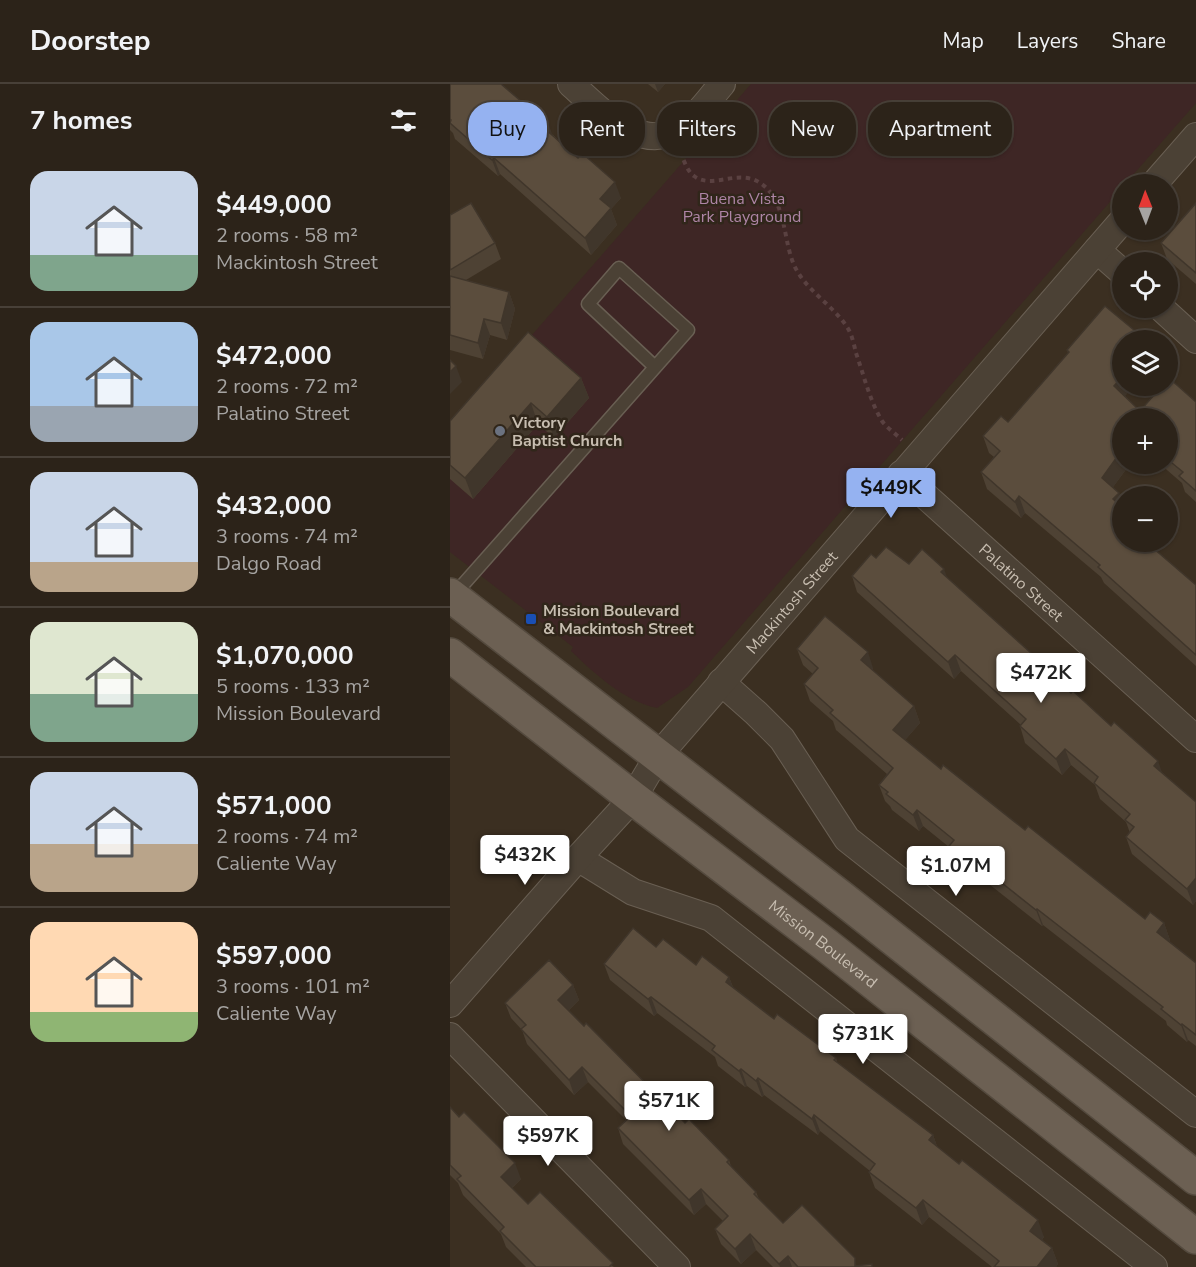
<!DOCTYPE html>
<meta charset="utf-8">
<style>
body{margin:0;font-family:"Nunito Sans",sans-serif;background:#342b22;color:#f1f3f6;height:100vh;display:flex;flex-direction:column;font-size:22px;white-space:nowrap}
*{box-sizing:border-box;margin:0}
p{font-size:20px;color:#a6a4a2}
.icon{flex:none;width:33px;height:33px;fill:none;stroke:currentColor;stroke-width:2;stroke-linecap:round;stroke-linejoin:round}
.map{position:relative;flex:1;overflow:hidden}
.details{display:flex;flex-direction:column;background:#2c2319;width:450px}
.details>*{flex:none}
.hud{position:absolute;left:18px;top:18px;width:570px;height:54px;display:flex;gap:12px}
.needle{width:39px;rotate:359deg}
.buttons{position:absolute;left:662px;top:90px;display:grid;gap:12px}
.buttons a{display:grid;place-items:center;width:66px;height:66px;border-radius:50%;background:#2c2319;box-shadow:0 2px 4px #0004,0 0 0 2px #484038;font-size:30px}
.price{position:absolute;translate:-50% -51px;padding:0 14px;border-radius:6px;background:#fff;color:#222;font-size:20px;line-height:39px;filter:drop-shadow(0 2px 3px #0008)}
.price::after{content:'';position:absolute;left:50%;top:36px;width:18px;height:14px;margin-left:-9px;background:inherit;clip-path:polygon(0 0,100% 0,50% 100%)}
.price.current{background:#95b2f1;color:#111}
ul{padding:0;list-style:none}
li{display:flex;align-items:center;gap:18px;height:150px;padding:0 30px}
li+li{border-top:2px solid #484038}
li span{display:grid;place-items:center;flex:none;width:168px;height:120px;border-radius:18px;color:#555}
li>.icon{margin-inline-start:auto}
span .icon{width:72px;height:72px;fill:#fffc;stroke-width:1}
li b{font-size:26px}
h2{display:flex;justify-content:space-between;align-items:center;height:72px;padding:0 30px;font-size:26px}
.tag{padding:0 21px;border-radius:24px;background:#2c2319;box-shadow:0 2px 4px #0004,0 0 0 2px #484038;font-size:21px;line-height:54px}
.tag.current{background:#95b2f1;color:#111}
header{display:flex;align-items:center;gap:36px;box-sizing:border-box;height:84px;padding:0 30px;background:#2c2319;border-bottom:2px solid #484038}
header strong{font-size:28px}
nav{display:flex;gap:33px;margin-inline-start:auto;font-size:21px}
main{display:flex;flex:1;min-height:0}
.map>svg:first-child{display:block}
</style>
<header>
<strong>Doorstep</strong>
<nav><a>Map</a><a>Layers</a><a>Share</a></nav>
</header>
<main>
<section class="details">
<h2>7 homes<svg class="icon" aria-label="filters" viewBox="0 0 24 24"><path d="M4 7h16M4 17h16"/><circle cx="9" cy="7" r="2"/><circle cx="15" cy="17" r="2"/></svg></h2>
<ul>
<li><span style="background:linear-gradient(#c9d6e8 70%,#7fa58c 0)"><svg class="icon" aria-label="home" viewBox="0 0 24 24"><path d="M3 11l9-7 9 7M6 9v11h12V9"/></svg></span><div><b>$449,000</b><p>2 rooms · 58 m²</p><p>Mackintosh Street</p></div></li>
<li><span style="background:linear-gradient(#a9c7e8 70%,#9aa5b1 0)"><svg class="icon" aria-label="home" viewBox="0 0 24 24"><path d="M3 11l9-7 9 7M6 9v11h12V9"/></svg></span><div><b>$472,000</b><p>2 rooms · 72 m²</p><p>Palatino Street</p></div></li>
<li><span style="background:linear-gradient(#c9d6e8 75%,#b9a48a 0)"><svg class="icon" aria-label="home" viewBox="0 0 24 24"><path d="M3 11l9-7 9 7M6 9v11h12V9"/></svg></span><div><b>$432,000</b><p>3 rooms · 74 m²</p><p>Dalgo Road</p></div></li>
<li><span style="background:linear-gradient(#dfe7d0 60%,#7fa58c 0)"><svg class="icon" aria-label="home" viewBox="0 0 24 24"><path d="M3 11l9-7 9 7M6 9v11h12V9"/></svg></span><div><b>$1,070,000</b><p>5 rooms · 133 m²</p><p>Mission Boulevard</p></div></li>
<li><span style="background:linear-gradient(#c9d6e8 60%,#b9a48a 0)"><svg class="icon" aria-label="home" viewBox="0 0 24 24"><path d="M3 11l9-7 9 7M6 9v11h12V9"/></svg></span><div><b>$571,000</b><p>2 rooms · 74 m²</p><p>Caliente Way</p></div></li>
<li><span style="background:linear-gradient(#ffd9b3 75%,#8fb573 0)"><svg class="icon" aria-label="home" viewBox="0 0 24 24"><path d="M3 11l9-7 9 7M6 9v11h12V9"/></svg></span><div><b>$597,000</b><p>3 rooms · 101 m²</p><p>Caliente Way</p></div></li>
</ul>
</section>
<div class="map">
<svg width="746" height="1183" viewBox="0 0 746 1183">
<rect width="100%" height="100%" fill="#3b2f21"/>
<path fill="#3e2625" d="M301 0H746V19L675 100H672V104L238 603 207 624C174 617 145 590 121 567L123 563 0 468V345Z"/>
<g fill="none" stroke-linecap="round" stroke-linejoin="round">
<g stroke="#695f53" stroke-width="15">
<polyline id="service" points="3,512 238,246 169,184 138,220 205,283"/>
</g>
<g stroke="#695f53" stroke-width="28">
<g id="minor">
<path d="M121 0C150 26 193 74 235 41 249 30 260 14 272 0"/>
<polyline points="704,100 746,52"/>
<polyline points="647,166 672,188"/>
<polyline points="711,224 746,256"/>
<path id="s1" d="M451 390 746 655"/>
<polyline points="271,598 306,629 332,655 397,755 746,1030"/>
<polyline points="128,774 183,808 261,834 704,1183"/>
<path id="s2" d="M0 920 128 774 183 714 208 672 672 137"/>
<polyline points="0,952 227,1183"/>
</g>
</g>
<g stroke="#544a3e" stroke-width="36">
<g id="primary">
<polyline points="0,511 393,815 746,1094"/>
<path id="s3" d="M0 571 183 714 376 861 746 1153"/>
</g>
</g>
<path stroke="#5a4141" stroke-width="4" stroke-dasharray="4.5 4.5" stroke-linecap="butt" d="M230 68C234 76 237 87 244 92 265 108 295 77 320 108 336 128 334 158 344 181 356 207 382 220 397 243 402 250 404 261 406 269 414 292 420 317 432 337 437 344 446 350 452 356"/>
<use href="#service" stroke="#4b4135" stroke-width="12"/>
<use href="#minor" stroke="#4b4135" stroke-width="26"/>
<use href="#primary" stroke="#6c6053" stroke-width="33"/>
</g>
<g fill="#4e4234">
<polygon points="0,0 103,51 171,114 161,125 167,141 141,171 50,90 48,92 5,55 3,49 0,46"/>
<polygon points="198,0 215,0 208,8"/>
<polygon points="746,119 746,200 717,175 711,159"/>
<polygon points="0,131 45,159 51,175 16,196 59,208 65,225 57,256 40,251 33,275 0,266"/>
<polygon points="617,266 675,312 690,327 746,318 746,418 735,408 732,399 710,380 717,380 717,334 672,334 672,380 680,380 663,403 672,458 746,501 746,582 654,499 651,493 575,429 571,434 537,405 531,388 544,373 539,369 533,352 558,338 618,269"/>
<polygon points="131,294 139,314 104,354 88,340 23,415 0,395 0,337"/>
<polygon points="426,474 497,493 581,569 583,575 621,609 746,718 746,817 743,821 682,770 676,753 680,749 676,738 650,715 645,701 621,681 612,691 575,659 570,642 571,641 511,587 504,595 407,508 402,492"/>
<polygon points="347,565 423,584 422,586 464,622 470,639 455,656 491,685 695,835 714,839 720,856 719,857 746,879 746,962 738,956 737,958 717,941 716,937 593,841 592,842 530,793 523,801 501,784 495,767 499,763 473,742 469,747 442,726 440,722 435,717 429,701 437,690 386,646 383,637 360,617 354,600 363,590 353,581"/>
<polygon points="154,880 246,881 279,893 283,903 324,935 386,974 387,978 483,1051 487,1062 594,1153 592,1156 602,1164 608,1180 606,1183 542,1183 479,1133 472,1141 425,1104 419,1088 420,1087 370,1047 368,1051 314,1011 312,1013 297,1002 295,1003 268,982 265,973 207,929 204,932 160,896"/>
<polygon points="123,901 129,916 118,927 235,1039 279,1076 281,1082 306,1108 309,1115 333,1139 408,1182 423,1183 323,1183 306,1166 291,1180 271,1160 265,1145 273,1137 256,1120 244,1131 173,1060 168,1044 176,1036 138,998 124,1011 77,960 72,946 61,934 55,919"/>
<polygon points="0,1023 71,1095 62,1104 78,1120 164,1183 76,1183 56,1163 51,1150 13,1111 8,1099 0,1091"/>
</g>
<g fill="#40362b">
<polygon points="205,0 215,0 208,8"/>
<polygon points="98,39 104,55 94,44"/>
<polygon points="44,74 50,90 48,92 42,76"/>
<polygon points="165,98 171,114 161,125 167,141 141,171 135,154 150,115"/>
<polygon points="59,208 65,225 57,256 51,239"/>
<polygon points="34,235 40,251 33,275 28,259"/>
<polygon points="6,282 12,298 0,310 0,288"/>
<polygon points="672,293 672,302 684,302 670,318 664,302"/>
<polygon points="131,294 139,314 104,354 97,333"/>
<polygon points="81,319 88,340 23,415 15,394"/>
<polygon points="672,366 672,380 680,380 658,410 652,394"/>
<polygon points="669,409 672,417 672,428 663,415"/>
<polygon points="569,412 575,429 571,434 565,418"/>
<polygon points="494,485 500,501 491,488"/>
<polygon points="418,568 423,584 417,592 411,576"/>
<polygon points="505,571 511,587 504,595 498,578"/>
<polygon points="464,622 470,639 449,663 443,646"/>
<polygon points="615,665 621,681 612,691 606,675"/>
<polygon points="708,677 714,694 704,682"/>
<polygon points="467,726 473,742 469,747 463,731"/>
<polygon points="524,777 530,793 523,801 517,785"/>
<polygon points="746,794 746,817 743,821 737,805"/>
<polygon points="587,825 593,841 592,842 586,826"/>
<polygon points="714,839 720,856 713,864 707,848"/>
<polygon points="279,893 285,909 276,898"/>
<polygon points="123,901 129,916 113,932 108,916"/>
<polygon points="201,913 207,929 204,932 198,915"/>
<polygon points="732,940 738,956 737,958 731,941"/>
<polygon points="132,983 138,998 124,1011 119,996"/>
<polygon points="291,985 297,1002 295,1003 289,987"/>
<polygon points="308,994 314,1011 312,1013 306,997"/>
<polygon points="364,1031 370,1047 368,1051 362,1035"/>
<polygon points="483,1051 489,1068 479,1056"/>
<polygon points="65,1079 71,1095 57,1108 51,1093"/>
<polygon points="251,1105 256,1120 244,1131 239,1116"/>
<polygon points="473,1116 479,1133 472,1141 466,1124"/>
<polygon points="588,1136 594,1153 586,1163 580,1147"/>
<polygon points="300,1150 306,1166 291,1180 285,1165"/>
<polygon points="602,1164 608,1180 606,1183 587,1183"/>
<polygon points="338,1172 342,1183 330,1183 329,1180"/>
</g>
<g fill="#5b4d3d" stroke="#40362b" stroke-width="1.5">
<polygon points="0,0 51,0 78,23 79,22 98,39 94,44 128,74 132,69 165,98 150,115 161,124 135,154 44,74 42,76 0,39 1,36 0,35"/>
<polygon points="21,119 45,159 0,186 0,131"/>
<polygon points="746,119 746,189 711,159"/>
<polygon points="0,192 59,208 51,239 34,235 28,259 0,251"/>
<polygon points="655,222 696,256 672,256 672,293 664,302 690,327 712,302 717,302 717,296 719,294 746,318 746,407 729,392 733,388 717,375 717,334 672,334 672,366 652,394 669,409 663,415 672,423 672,458 696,458 746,501 746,571 648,483 650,481 569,412 565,418 531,388 550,367 533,352 551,332 558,338 619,268 617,266"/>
<polygon points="78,248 131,294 97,333 81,319 15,394 0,381 0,337"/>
<polygon points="0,276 6,282 0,288"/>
<polygon points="436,463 459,480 472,465 494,485 491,488 581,569 579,571 621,609 623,607 661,642 664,638 708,677 704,682 746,718 746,794 737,805 676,753 684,743 675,736 680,730 644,699 648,693 615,665 606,675 570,642 576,635 505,571 498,578 402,492 421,470 426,474"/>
<polygon points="375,532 418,568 411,576 464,622 443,646 491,685 493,681 575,746 578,742 695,835 700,828 714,839 707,848 746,879 746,951 732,940 731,941 711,925 713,923 587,825 586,826 524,777 517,785 495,767 504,756 467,726 463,731 436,710 438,708 429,701 443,684 380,629 383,626 354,600 368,584 347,565"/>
<polygon points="183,844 206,863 213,855 246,881 252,872 279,893 276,898 324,935 327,930 386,974 384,976 483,1051 479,1056 509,1080 512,1076 588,1136 580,1147 602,1164 587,1183 544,1183 549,1177 473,1116 466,1124 419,1088 425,1080 364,1031 362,1035 308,994 306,997 291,985 289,987 262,966 265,962 201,913 198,915 154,880"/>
<polygon points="99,876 123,901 108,916 134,942 136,939 235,1039 239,1035 279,1076 277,1078 306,1108 304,1110 333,1139 352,1121 405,1174 405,1182 422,1180 422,1183 348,1183 338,1172 329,1180 300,1150 285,1165 265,1145 278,1132 251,1105 239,1116 168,1044 181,1032 132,983 119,996 71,945 76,941 55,919"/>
<polygon points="0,1023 9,1033 14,1028 65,1079 51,1093 78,1120 90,1108 163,1179 159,1183 86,1183 50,1147 54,1143 7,1095 11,1092 0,1081"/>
</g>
<circle fill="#6b7280" stroke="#30261a" stroke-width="2" cx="50" cy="347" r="6"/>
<rect fill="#1a4fb4" stroke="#30261a" stroke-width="2" x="75" y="529" width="12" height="12" rx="3"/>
<g text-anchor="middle" stroke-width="5" stroke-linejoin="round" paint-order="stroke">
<g font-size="16" fill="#ae85a6" stroke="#30261a">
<text x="292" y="120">Buena Vista<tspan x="292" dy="18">Park Playground</tspan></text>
</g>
<g font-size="16" font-weight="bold" fill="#c7bdb0" stroke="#30261a" text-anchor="start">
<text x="62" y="344">Victory<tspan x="62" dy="18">Baptist Church</tspan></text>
<text x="93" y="532">Mission Boulevard<tspan x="93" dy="18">&amp; Mackintosh Street</tspan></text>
</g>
<g font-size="16" fill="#c7bdb0" stroke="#30261a">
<text dy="6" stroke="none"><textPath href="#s1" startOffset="162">Palatino Street</textPath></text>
<text dy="6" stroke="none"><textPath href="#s2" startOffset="528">Mackintosh Street</textPath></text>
<text dy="6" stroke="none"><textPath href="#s3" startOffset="472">Mission Boulevard</textPath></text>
</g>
</g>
</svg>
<div class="buttons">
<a><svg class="needle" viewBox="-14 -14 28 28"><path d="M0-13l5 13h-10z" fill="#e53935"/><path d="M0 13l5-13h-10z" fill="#a6a4a2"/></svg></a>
<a><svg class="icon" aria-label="locate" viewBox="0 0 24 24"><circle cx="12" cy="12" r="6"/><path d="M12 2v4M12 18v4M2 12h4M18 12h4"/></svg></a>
<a><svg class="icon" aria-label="layers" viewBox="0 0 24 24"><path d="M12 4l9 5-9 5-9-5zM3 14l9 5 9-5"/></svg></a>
<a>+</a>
<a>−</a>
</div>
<b class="price current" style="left:441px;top:435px">$449K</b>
<b class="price" style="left:591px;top:620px">$472K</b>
<b class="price" style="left:75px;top:802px">$432K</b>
<b class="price" style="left:506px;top:813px">$1.07M</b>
<b class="price" style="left:413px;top:981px">$731K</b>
<b class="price" style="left:219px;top:1048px">$571K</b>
<b class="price" style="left:98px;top:1083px">$597K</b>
<div class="hud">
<a class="tag current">Buy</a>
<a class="tag">Rent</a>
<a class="tag">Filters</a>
<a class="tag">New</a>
<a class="tag">Apartment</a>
</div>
</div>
</main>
